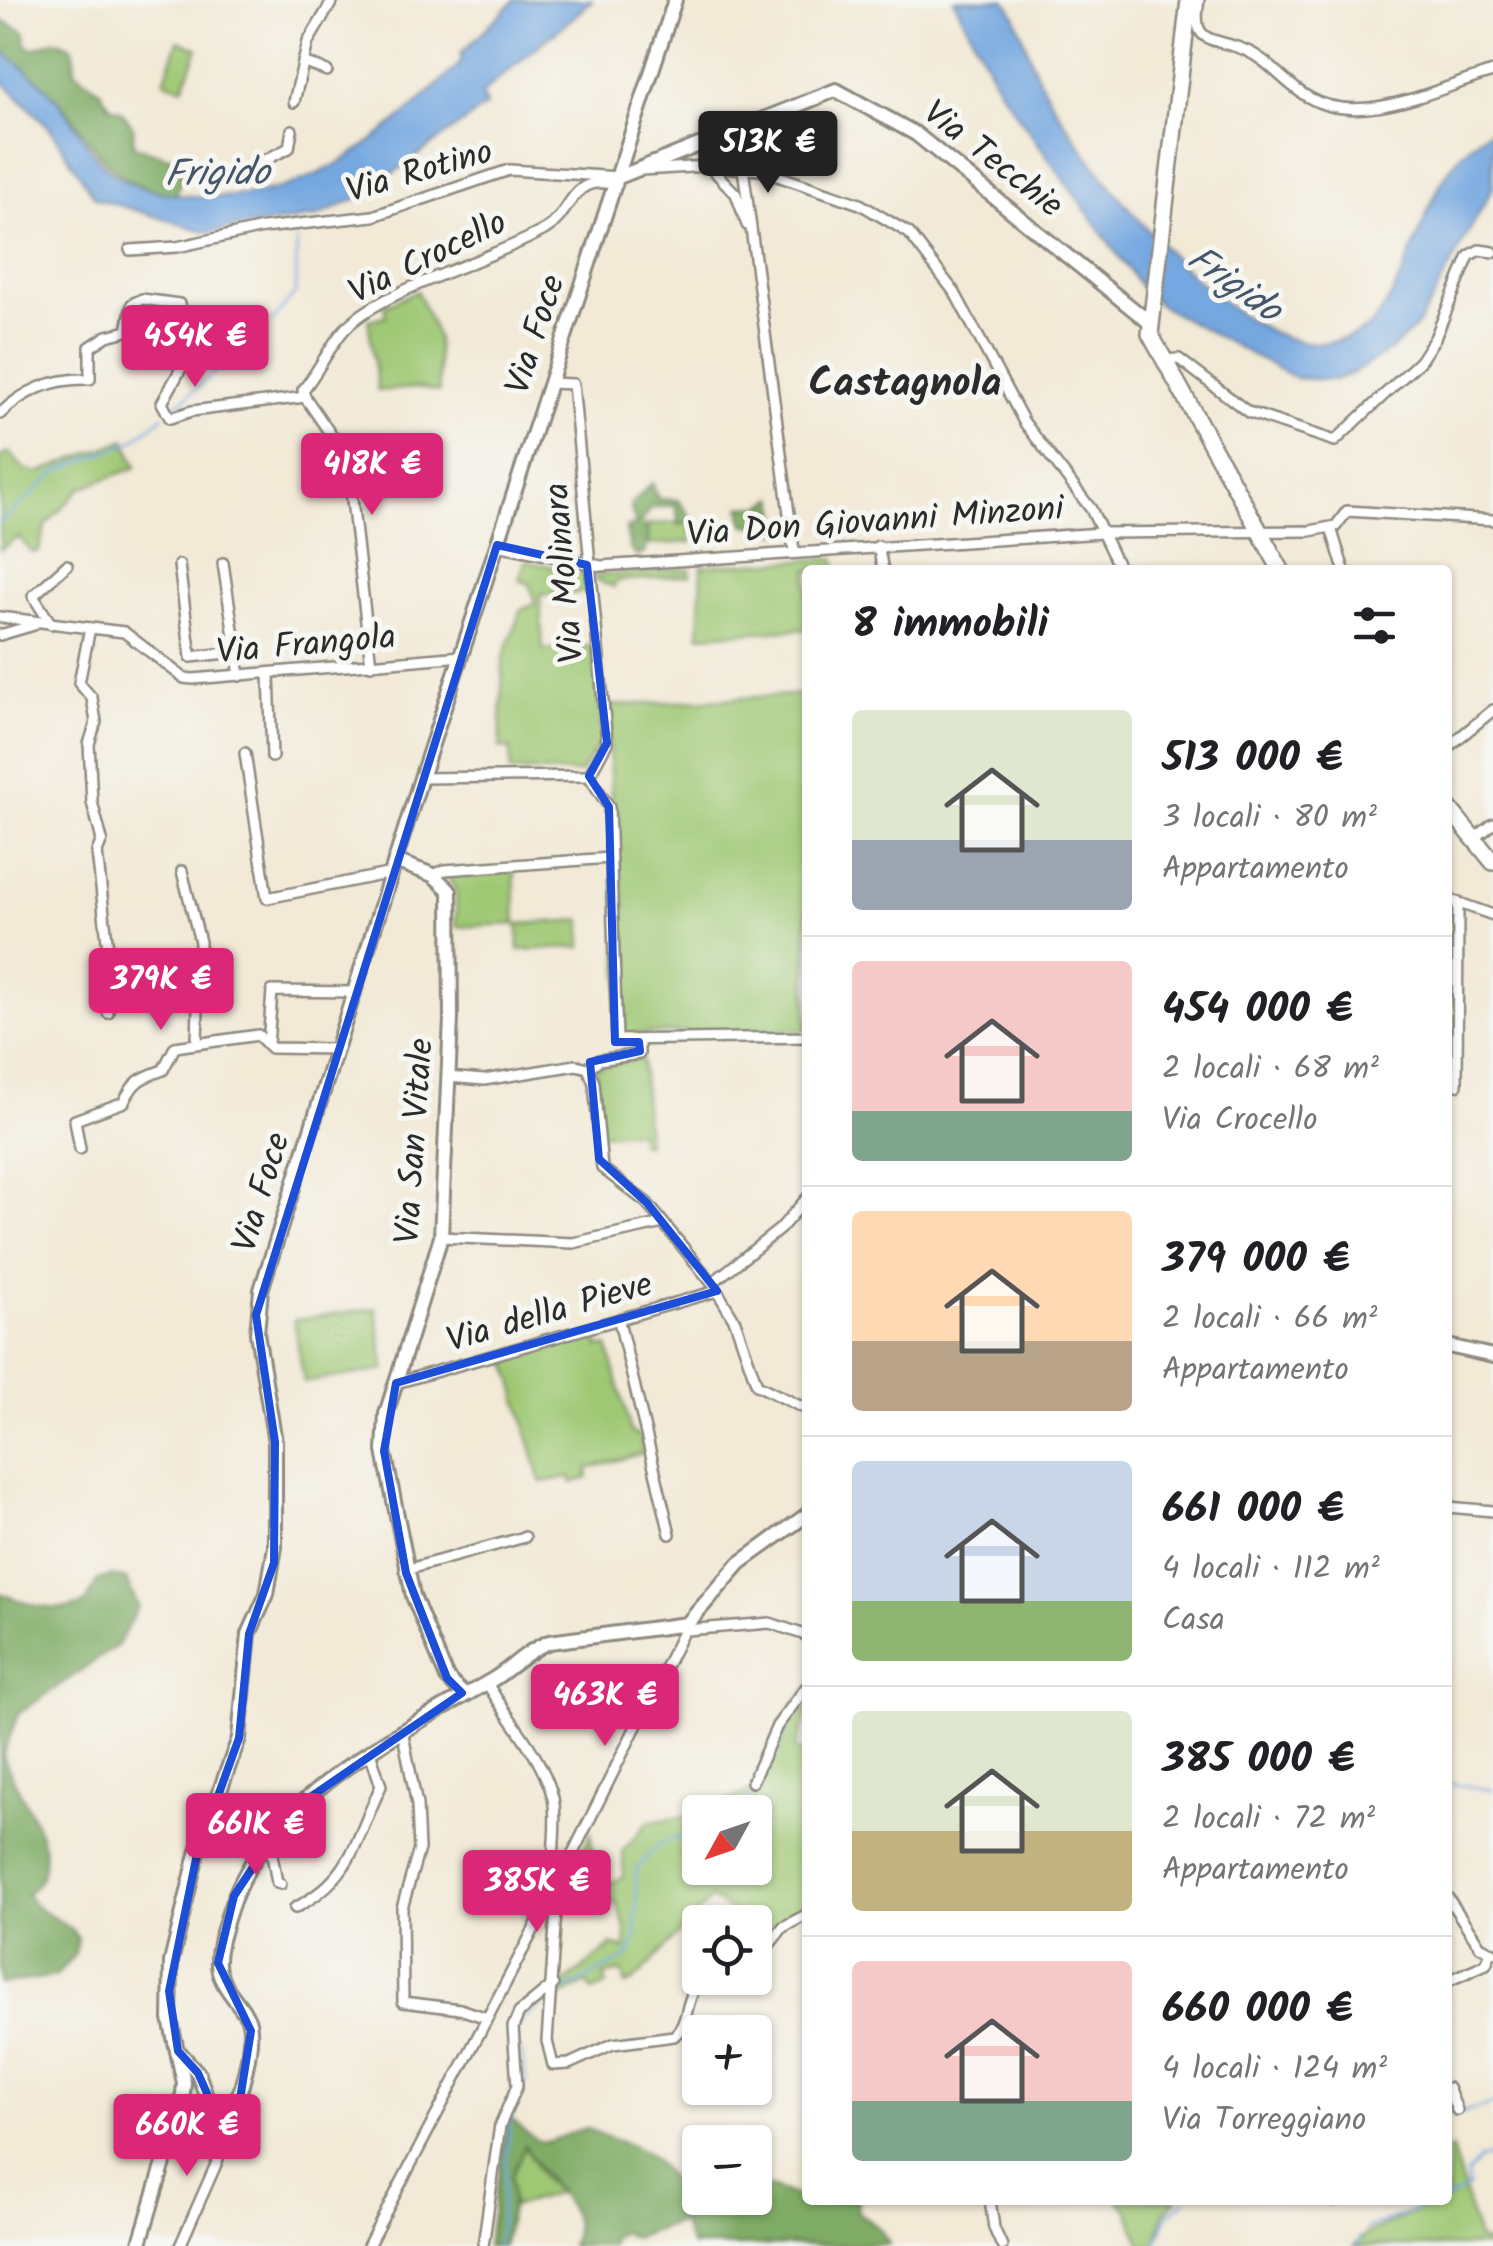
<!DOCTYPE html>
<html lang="it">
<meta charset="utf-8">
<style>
body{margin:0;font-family:Kalam,sans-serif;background:#f2f2f2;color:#202124;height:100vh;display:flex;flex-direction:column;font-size:38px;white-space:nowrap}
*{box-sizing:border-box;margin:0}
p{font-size:32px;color:#757577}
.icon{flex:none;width:55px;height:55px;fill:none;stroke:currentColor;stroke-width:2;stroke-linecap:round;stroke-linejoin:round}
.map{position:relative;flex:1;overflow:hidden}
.side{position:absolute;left:802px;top:565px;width:650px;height:1640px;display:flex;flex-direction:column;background:#fff;border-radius:10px;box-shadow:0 2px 8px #0004}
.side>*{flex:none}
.needle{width:65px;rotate:230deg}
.controls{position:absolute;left:682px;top:1795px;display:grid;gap:20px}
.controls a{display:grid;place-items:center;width:90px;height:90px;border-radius:10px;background:#fff;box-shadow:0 2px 8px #0004;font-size:50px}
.price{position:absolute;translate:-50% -85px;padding:0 22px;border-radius:10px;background:#db2777;color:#fff;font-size:32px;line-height:65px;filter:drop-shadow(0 2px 5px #0008)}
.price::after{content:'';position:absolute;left:50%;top:60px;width:30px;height:22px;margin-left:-15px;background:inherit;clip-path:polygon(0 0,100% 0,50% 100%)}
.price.active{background:#222;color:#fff}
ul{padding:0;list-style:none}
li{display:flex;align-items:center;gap:30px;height:250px;padding:0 50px}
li+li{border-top:2px solid #e0e0e0}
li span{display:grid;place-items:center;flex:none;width:280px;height:200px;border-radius:10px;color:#555}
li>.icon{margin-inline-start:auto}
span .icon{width:120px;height:120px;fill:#fffc;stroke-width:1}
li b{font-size:42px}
h2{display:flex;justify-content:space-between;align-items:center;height:120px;padding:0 50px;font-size:42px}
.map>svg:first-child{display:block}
</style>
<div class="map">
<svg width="1493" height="2246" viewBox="0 0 1493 2246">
<rect width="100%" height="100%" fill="#f6f6f2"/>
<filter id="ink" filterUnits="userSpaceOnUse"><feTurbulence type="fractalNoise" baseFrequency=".01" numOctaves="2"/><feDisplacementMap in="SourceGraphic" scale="20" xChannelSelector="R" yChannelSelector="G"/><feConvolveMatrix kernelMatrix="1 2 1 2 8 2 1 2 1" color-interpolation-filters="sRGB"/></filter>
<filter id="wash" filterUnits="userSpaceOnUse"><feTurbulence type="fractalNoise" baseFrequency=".0048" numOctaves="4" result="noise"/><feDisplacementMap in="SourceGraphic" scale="40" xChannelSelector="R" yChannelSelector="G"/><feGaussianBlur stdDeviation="2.25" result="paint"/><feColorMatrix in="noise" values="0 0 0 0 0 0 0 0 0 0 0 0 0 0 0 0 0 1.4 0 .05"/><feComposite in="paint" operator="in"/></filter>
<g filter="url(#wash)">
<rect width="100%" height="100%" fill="#f2e9d6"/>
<g fill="#9fc873" stroke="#657a4f" stroke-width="2.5" fill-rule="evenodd">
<polygon points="178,41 198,48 183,88 164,81"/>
<polygon points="417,291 437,337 439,392 418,388 378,391 368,320 386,316 384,306"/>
<polygon points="125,440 137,467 81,488 46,525 39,551 32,553 19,537 0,550 0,457 9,452 24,469 38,473"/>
<polygon points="689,521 691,542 649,545 647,525"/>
<polygon points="835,558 837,570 808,570 807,629 699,635 702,566"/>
<polygon points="525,561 585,573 588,592 540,595 543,650 593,645 603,740 580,773 510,771 511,749 500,748 503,659 521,610 535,604 530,584 519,580"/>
<polygon points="690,568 690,575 617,581 614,587 595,580 596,575"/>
<polygon points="807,694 807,1030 622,1034 607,706"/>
<polygon points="514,870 516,924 456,927 456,893 447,874"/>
<polygon points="582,920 582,947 519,950 518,924"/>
<polygon points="642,1057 647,1143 640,1143 639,1131 599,1134 596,1068"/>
<polygon points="376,1308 385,1370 304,1382 294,1320"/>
<polygon points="596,1336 599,1347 608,1346 631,1432 641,1437 643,1453 587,1469 588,1478 572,1483 570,1477 541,1482 507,1360"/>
<path d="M807 1689V1716L795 1748 807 1756V1907L789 1915 770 1934 711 1899 633 1982 626 1985 622 1971 604 1976 607 1985 593 1991 587 1983 555 2000 557 1989 612 1945 625 1949 626 1930 617 1904 562 1890 591 1833 596 1892 623 1876V1851L648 1822 685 1817 751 1791 782 1721ZM700 1812H755V1868H700Z"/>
<polygon points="525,2146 538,2171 557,2193 512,2207 511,2176"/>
<polygon points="1452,2149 1478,2239 1493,2246 1354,2246 1366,2234 1418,2210 1415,2200 1448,2200 1448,2151"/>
<polygon points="1118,2200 1177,2200 1164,2213 1156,2246 1142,2246 1128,2211"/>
</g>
<g fill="#7fac65" stroke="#556c48" stroke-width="2.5">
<path d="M0 19 25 32 26 45 32 49 56 40 73 47 75 71 100 90 110 106 121 111 133 127 134 146 182 161 186 167 176 195C104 184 101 150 59 101 41 81 20 65 0 48Z"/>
<polygon points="652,483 658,499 678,500 692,518 680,526 675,505 652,508 641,522 649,536 644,553 636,556 630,549 626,528 636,525 630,505"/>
<polygon points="775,497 781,533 744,524 741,507 762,506"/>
<path d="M112 1576 126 1580 138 1606 118 1645 18 1714 3 1755C15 1795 74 1861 26 1894 40 1917 66 1918 78 1939L75 1954 56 1976 0 1984V1593C28 1604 55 1615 85 1604L98 1580Z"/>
<path d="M508 2115C548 2157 541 2140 587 2128 632 2151 645 2139 675 2187L700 2179V2198H755V2188L771 2187 807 2201 858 2200 857 2211 880 2229 889 2244 691 2246 681 2221 634 2238 621 2232 612 2238 611 2246H570C592 2211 537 2176 525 2146L511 2176 512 2204 503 2246H487Z"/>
</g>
<g fill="#74a7e0" stroke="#506986" stroke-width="2.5">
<path d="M515 0H592C557 34 517 60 482 94L486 106 360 197 316 217 207 232 95 198 50 128 0 79V48C21 66 44 83 61 105 79 127 93 162 118 177 139 190 166 194 191 196 312 205 379 140 461 63V53Z"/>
<path d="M954 0H1005C1023 22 1027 58 1041 83 1083 160 1242 376 1343 339 1355 335 1367 331 1375 320 1422 264 1422 167 1493 129V187L1430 304 1417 326 1392 349 1353 373 1334 380 1295 378 1161 306 1143 290 1000 90Z"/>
</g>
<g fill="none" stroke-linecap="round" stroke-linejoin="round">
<g stroke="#74a7e0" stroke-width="2.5">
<polyline points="272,322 296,292 297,228"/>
<polyline points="170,411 260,334"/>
<polyline points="0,523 58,471 131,442 164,416"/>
<polyline points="1448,1783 1493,1790"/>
<path d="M729 1812C780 1789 771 1736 808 1698"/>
<polyline points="554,1996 628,1957 636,1936 636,1870 658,1845 700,1828"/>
<polyline points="517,2029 524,2018 547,2001"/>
<polyline points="1448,2116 1493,2104"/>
<polyline points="1448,2199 1468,2187 1467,2174 1479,2160 1493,2155"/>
<polyline points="1365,2229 1445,2200"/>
<polyline points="498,2246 510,2122 526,2079 519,2047"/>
<polyline points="1156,2246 1167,2216 1186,2200"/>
<polyline points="1358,2246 1360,2237"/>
</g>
</g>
</g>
<g filter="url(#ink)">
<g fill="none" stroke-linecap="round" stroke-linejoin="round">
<g stroke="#8e8a80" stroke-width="14">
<g id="street">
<path d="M1199 0C1190 48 1215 36 1247 51 1270 61 1286 85 1308 97 1362 129 1439 87 1493 72"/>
<polyline points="303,62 327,71"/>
<polyline points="294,102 308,42 333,0"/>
<polyline points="257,164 289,148 292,130"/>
<polyline points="711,168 736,194 747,225"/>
<polyline points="743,168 794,551"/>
<polyline points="641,170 709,166 760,170 860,204 909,233 955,293 1024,422 1091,509 1120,570"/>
<polyline points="130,250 177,247 263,228 373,216 509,170 619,177"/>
<polyline points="1162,360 1179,359 1248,412 1335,441 1420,361 1435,338 1469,256 1479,250 1493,252"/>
<polyline points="550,383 573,384 607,743 589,776"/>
<path d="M305 397 303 390C320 370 333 338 352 322 397 284 490 261 546 229 574 212 569 173 617 185"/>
<polyline points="305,397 336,442 350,482 371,665"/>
<path d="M0 414C25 389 56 378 90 379V347L107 336 127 331 132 304 142 299 179 304 189 354 162 403 170 418 192 411 305 397"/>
<polyline points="1331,528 1344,570"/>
<polyline points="497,545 601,566 1102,533 1310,531 1336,526 1347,511 1493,520"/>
<polyline points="878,546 883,570"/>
<polyline points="223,563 240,676"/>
<polyline points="179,565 191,657 236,652"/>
<polyline points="0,617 124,632 184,678 193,679 462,656"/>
<polyline points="51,624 33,596 67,565"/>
<polyline points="90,628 79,683 92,698 96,722 89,744 92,802 102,840 97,852 109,958 105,975 108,1013"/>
<polyline points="0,635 34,625"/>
<polyline points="269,673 272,757"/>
<polyline points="1448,747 1493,710"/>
<polyline points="245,753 267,898 392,873"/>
<polyline points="589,776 609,807 617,1040 808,1037"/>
<polyline points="421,778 589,776"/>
<polyline points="1474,839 1493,824"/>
<polyline points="182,871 200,942 197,1041"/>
<polyline points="433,875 445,870 610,858"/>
<polyline points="1448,899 1493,915"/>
<polyline points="268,1045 272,991 355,992"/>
<polyline points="588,1068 594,1083 602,1168 647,1203 712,1283 780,1229 808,1197"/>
<polyline points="447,1077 484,1080 576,1065 588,1068 599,1060 639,1054 639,1042"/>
<polyline points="1457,1085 1458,903"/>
<path d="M80 1149 75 1120 124 1102C134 1080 141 1078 163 1070L175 1047 258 1035 271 1048 337 1049"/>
<polyline points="441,1237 573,1243 663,1223"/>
<polyline points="716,1289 735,1321 757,1385 808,1410"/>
<polyline points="619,1321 670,1534"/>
<polyline points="396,1383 717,1291"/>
<polyline points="1448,1507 1493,1511"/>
<polyline points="405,1570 525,1537"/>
<polyline points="686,1630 770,1623 808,1636"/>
<path d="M487 1683C508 1720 542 1755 553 1798 559 1827 548 1855 558 1883L547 2041 553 2065 569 2064 613 2044 674 2036C692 2020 682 1998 704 1978"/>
<polyline points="403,1735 417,1805 419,1849 402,1908 403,2002 460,2009 487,2018"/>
<polyline points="752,1782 777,1726 808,1685"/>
<polyline points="269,1837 277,1883 281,1884"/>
<polyline points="1448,1898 1480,1946 1493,1953"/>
<path d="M295 1908C353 1877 354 1843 381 1786L371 1755"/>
<polyline points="755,1963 783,1927 808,1914"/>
<polyline points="1448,1981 1486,1964 1491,1952"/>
<polyline points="1448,2088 1457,2110"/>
<polyline points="990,2200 994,2228 1002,2246"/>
<polyline points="1333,2200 1333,2201"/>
<polyline points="180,2246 217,2162 228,2118"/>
<polyline points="368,2246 558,1883 687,1624"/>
<polyline points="483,2246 500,2125 517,2086 513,2027 519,2013 553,1985"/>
</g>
</g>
<g stroke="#8e8a80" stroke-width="18">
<g id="secondary">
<polyline points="619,177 836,90 916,134 1149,322"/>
<polyline points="395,861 433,875 450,891 451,1019 441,1237 386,1414 384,1451 413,1596 447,1678 462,1693"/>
<polyline points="1448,1346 1493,1356"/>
<path d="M180 2053 198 2073 212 2112 228 2118C241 2101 257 2035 247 2017 237 1999 219 1985 218 1964 217 1948 223 1933 227 1919 261 1798 392 1738 492 1680 512 1668 526 1651 549 1642L687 1624 740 1563 808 1514"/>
<polyline points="139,2246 182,2103 184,2083 170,2019 171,1962 197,1854 239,1738 249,1634 267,1594 275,1547 275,1442 257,1333 261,1290 421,778 675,0"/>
</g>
</g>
<g stroke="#8e8a80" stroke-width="20">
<g id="primary">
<polyline points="1189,0 1150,334 1281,570"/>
<polyline points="1448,807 1493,862"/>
</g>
</g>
<use href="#street" stroke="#fff" stroke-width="9"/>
<use href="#secondary" stroke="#fff" stroke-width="12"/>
<use href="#primary" stroke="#fff" stroke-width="15"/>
</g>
</g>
<path fill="none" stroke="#1d4ed8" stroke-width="8" stroke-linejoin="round" d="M497 545 587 565 607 743 589 776 609 807 615 1042H639L640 1051 590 1062 599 1159 647 1203 717 1291 396 1383 384 1451 406 1573 447 1678 462 1693 290 1811 234 1896 218 1963 251 2031 240 2099 228 2118H218L198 2073 178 2051 169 1991 197 1854 239 1738 249 1634 274 1563 275 1442 256 1315Z"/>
<g text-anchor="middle" stroke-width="10" stroke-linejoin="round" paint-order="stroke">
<g font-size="35" fill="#2b2b2b" stroke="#f6f6f2">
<text transform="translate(994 158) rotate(38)" y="12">Via Tecchie</text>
<text transform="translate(419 170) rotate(-16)" y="12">Via Rotino</text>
<text transform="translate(427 256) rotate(-26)" y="12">Via Crocello</text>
<text transform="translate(534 334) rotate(-72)" y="12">Via Foce</text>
<text transform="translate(875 520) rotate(-4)" y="12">Via Don Giovanni Minzoni</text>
<text transform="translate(563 573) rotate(-95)" y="12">Via Molinara</text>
<text transform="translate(306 643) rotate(-5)" y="12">Via Frangola</text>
<text transform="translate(413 1141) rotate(-86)" y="12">Via San Vitale</text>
<text transform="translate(260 1192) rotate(-73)" y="12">Via Foce</text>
<text transform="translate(549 1311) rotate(-16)" y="12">Via della Pieve</text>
</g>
<g font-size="38" font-style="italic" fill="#45566a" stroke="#f6f6f2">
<text transform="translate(217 172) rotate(-1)" y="13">Frigido</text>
<text transform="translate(1235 283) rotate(35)" y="13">Frigido</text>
</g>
<g font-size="40" font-weight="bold" fill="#2b2b2b" stroke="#f6f6f2">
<text x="905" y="395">Castagnola</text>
</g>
</g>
</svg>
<div class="controls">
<a><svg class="needle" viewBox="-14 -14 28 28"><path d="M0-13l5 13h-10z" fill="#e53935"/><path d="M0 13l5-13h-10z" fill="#757577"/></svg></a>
<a><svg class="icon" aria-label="locate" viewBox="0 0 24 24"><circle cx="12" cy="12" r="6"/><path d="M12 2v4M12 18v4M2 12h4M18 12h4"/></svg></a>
<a>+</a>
<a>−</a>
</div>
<b class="price active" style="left:768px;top:196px">513K €</b>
<b class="price" style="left:195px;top:390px">454K €</b>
<b class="price" style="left:372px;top:518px">418K €</b>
<b class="price" style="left:161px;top:1033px">379K €</b>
<b class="price" style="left:605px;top:1749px">463K €</b>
<b class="price" style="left:256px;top:1878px">661K €</b>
<b class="price" style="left:537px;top:1935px">385K €</b>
<b class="price" style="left:187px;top:2179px">660K €</b>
<section class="side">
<h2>8 immobili<svg class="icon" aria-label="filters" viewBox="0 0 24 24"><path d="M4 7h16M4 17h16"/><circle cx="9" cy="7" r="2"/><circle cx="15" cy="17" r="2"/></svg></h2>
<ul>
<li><span style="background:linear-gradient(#dfe7d0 65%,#9aa5b1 0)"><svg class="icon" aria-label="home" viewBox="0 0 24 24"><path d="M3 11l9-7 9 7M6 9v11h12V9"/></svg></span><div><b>513 000 €</b><p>3 locali · 80 m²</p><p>Appartamento</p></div></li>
<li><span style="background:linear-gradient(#f6c9c9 75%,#7fa58c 0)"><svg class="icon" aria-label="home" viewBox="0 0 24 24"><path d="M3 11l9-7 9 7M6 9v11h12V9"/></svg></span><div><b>454 000 €</b><p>2 locali · 68 m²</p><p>Via Crocello</p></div></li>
<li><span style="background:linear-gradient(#ffd9b3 65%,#b9a48a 0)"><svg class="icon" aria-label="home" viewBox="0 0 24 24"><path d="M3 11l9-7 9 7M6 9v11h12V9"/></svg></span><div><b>379 000 €</b><p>2 locali · 66 m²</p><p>Appartamento</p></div></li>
<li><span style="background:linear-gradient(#c9d6e8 70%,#8fb573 0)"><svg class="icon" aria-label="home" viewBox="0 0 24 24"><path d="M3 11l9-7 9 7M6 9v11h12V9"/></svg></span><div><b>661 000 €</b><p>4 locali · 112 m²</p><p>Casa</p></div></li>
<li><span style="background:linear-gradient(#dfe7d0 60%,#c2b280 0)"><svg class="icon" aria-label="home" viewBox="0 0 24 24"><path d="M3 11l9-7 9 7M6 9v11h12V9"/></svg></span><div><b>385 000 €</b><p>2 locali · 72 m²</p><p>Appartamento</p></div></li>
<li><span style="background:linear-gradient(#f6c9c9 70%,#7fa58c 0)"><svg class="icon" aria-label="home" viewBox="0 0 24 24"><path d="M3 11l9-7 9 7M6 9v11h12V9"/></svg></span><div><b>660 000 €</b><p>4 locali · 124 m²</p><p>Via Torreggiano</p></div></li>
</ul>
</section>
</div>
